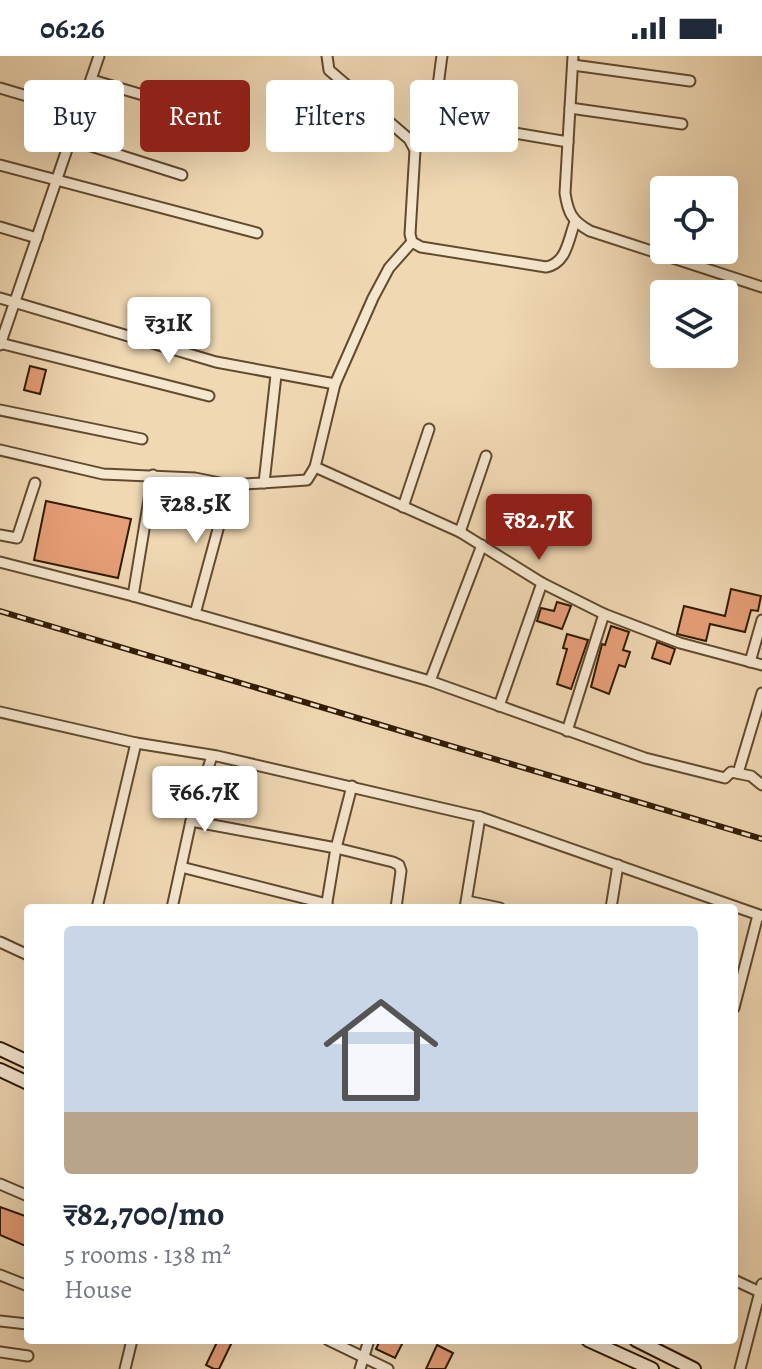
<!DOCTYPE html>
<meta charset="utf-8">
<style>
body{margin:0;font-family:Alegreya,serif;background:#f6f6f7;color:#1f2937;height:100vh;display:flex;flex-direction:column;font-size:30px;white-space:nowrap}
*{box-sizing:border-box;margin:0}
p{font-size:26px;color:#747a83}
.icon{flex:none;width:44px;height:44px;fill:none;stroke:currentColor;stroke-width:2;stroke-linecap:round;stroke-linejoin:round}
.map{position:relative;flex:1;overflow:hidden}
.panel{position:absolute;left:24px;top:848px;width:714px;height:440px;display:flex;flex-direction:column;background:#fff;border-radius:8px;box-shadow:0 8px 32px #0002}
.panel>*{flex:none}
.guide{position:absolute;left:24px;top:24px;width:714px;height:72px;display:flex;gap:16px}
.controls{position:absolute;left:650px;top:120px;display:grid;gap:16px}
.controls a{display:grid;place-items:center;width:88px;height:88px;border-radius:8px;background:#fff;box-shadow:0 8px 32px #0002;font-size:40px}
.price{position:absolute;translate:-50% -68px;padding:0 18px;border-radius:8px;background:#fff;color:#222;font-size:26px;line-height:52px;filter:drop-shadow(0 2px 4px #0008)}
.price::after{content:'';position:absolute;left:50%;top:48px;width:24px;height:18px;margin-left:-12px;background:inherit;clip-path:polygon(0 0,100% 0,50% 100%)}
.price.active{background:#8f2418;color:#fff}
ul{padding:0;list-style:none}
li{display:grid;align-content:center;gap:16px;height:424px;padding:0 40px}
li span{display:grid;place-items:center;height:248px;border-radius:8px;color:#555}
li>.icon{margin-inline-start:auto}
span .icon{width:144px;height:144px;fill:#fffc;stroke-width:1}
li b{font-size:34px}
.tag{padding:0 28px;border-radius:8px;background:#fff;box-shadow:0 8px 32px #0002;font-size:28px;line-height:72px}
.tag.active{background:#8f2418;color:#fff}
.status{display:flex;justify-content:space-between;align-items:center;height:56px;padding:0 40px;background:#fff;direction:ltr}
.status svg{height:22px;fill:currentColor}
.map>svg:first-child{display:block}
</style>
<div class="status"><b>06:26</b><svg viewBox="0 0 49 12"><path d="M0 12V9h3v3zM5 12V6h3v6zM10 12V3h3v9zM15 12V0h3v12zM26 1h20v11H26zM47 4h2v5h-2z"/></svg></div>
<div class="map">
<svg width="762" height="1313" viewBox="0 0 762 1313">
<rect width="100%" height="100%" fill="#f0d8b3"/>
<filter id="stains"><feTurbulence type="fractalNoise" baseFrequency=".0025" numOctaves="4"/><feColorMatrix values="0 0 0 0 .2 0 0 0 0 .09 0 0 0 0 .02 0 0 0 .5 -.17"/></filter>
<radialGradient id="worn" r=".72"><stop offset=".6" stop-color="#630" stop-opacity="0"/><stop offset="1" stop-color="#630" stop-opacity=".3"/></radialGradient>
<g fill="#e69e77" stroke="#321b01" stroke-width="2">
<polygon points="30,310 46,314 40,338 24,334"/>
<polygon points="46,445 131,463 118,522 34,504"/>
<polygon points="731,533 761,540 758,555 751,554 745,576 710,568 706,585 677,578 684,550 725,560"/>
<polygon points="557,546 571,550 562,573 537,565 541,552 554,555"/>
<polygon points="611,570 629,576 623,594 630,596 625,611 619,609 609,638 591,631 602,588 605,589"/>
<polygon points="567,578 588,584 571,633 557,628 567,593 563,592"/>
<polygon points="657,586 675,593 670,608 652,602"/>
<polygon points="0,1151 28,1161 28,1191 0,1179"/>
<polygon points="218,1284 233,1284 219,1313 214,1313 206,1309"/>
<polygon points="380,1284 404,1284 395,1302 376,1293"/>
<polygon points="437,1289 453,1297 445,1313 426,1313"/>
</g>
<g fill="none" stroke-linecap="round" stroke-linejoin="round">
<g stroke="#624a2e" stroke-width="13">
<g id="minor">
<path d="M327 0 329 14 409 83 415 94 410 178 412 186 421 191 546 211C567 207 568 184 575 166"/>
<path d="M573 0 565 137C568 157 572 165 590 175L762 231"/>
<polyline points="573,9 690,25"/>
<polyline points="92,24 204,57"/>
<polyline points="0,32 81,56"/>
<polyline points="570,52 682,68"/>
<polyline points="432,63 568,86"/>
<polyline points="72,84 182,119"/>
<path d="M415 94C437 68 437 32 442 0"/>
<polyline points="0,109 257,177"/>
<polyline points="0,171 37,182"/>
<polyline points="0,242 216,306 335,328"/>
<polyline points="0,287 209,340"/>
<polyline points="0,289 99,0"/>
<polyline points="0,354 142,383"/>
<polyline points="0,394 103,418 195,422 230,429 307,424 315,411 335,328 373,242 389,212 412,186"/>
<polyline points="315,411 460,476 542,527 604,558 680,587 762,609"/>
<polyline points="264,427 276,319"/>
<polyline points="403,451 429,373"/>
<polyline points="460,476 486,400"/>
<polyline points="0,479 17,482 35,427"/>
<polyline points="0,506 133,540 430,625 645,702 725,722 731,716 751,720 762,729"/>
<polyline points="133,540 153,419"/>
<polyline points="195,558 230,429"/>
<polyline points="750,606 762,564"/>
<polyline points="430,625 482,489"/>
<polyline points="499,650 542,527"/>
<polyline points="0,656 136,687 217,700 480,761 762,860"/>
<polyline points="567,675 604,558"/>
<polyline points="738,717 762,637"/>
<polyline points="191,765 336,792 393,806 399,809 401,815 396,852"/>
<polyline points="181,811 327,848"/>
<polyline points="467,845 500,852"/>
<polyline points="97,852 136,687"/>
<polyline points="172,852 191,765 212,700"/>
<polyline points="326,852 336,792 352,730"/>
<polyline points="465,852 480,761"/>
<polyline points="611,852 618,809"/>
<polyline points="0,886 28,899"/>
<polyline points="734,952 758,859"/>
<polyline points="0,1128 28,1140"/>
<polyline points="0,1219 28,1230"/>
<polyline points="734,1224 760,1236"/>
<polyline points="0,1265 27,1268"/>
<polyline points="328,1284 388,1313"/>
<polyline points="0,1296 28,1300"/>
<polyline points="125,1313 132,1284"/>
<polyline points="360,1313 369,1284"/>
<polyline points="740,1313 762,1228"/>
</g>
</g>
<g stroke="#321b01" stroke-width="16">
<g id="secondary">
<polyline points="0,993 28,1006"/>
<polyline points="0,1014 28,1027"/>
<polyline points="588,1284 652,1313"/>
<polyline points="636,1284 694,1313"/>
</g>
</g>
<use href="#minor" stroke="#f5e6ce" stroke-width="9"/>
<use href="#secondary" stroke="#f5e6ce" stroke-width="12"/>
<g stroke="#321b01" stroke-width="6">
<polyline id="rail" points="0,555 762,783"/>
</g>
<use href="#rail" stroke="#f5e6ce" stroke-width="3" stroke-dasharray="9" stroke-linecap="butt"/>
</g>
<rect width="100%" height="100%" filter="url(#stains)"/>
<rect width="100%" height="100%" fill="url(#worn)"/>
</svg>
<div class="controls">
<a><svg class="icon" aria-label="locate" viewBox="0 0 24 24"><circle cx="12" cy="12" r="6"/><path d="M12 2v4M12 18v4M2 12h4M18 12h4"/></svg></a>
<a><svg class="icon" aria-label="layers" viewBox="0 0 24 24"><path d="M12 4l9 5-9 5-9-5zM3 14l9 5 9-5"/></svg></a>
</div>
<b class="price" style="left:169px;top:309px">₹31K</b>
<b class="price" style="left:196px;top:489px">₹28.5K</b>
<b class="price active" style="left:539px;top:506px">₹82.7K</b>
<b class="price" style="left:205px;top:778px">₹66.7K</b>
<div class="guide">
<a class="tag">Buy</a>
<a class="tag active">Rent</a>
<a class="tag">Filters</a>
<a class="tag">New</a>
</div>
<section class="panel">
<ul>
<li><span style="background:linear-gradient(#c9d6e8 75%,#b9a48a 0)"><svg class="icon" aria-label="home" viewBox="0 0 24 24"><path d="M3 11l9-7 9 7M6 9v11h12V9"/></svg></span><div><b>₹82,700/mo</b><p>5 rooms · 138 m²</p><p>House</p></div></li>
</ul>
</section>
</div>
